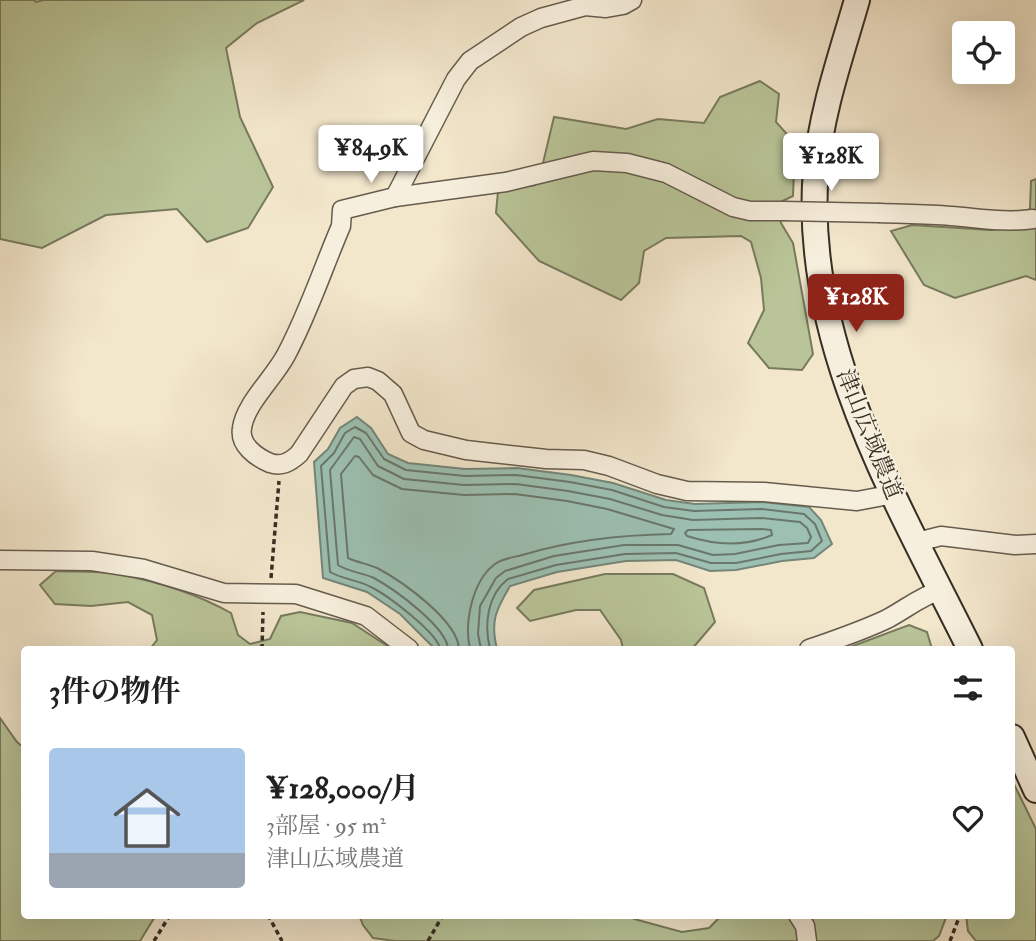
<!DOCTYPE html>
<html lang="ja">
<meta charset="utf-8">
<style>
body{margin:0;font-family:"IM FELL Double Pica","Noto Serif JP",serif;background:#f2f2f2;color:#222;height:100vh;display:flex;flex-direction:column;font-size:26px;white-space:nowrap}
*{box-sizing:border-box;margin:0}
p{font-size:23px;color:#767676}
.icon{flex:none;width:38px;height:38px;fill:none;stroke:currentColor;stroke-width:2;stroke-linecap:round;stroke-linejoin:round}
.map{position:relative;flex:1;overflow:hidden}
.details{position:absolute;left:21px;top:646px;width:994px;height:273px;display:flex;flex-direction:column;background:#fff;border-radius:7px;box-shadow:0 7px 28px #0002}
.details>*{flex:none}
.tools{position:absolute;left:952px;top:21px;display:grid;gap:14px}
.tools a{display:grid;place-items:center;width:63px;height:63px;border-radius:7px;background:#fff;box-shadow:0 7px 28px #0002;font-size:35px}
.price{position:absolute;translate:-50% -60px;padding:0 16px;border-radius:7px;background:#fff;color:#222;font-size:23px;line-height:46px;filter:drop-shadow(0 2px 4px #0008)}
.price::after{content:'';position:absolute;left:50%;top:42px;width:21px;height:16px;margin-left:-10px;background:inherit;clip-path:polygon(0 0,100% 0,50% 100%)}
.price.on{background:#8f2418;color:#fff}
ul{padding:0;list-style:none}
li{display:flex;align-items:center;gap:21px;height:175px;padding:0 28px}
li span{display:grid;place-items:center;flex:none;width:196px;height:140px;border-radius:7px;color:#555}
li>.icon{margin-inline-start:auto}
span .icon{width:84px;height:84px;fill:#fffc;stroke-width:1}
li b{font-size:30px}
h2{display:flex;justify-content:space-between;align-items:center;height:84px;padding:0 28px;font-size:30px}
.map>svg:first-child{display:block}
</style>
<div class="map">
<svg width="1036" height="941" viewBox="0 0 1036 941">
<rect width="100%" height="100%" fill="#f2e6cb"/>
<filter id="stains"><feTurbulence type="fractalNoise" baseFrequency=".00286" numOctaves="4"/><feColorMatrix values="0 0 0 0 .2 0 0 0 0 .09 0 0 0 0 .02 0 0 0 .5 -.17"/></filter>
<radialGradient id="worn" r=".72"><stop offset=".6" stop-color="#630" stop-opacity="0"/><stop offset="1" stop-color="#630" stop-opacity=".3"/></radialGradient>
<g fill="#b9c598" stroke="#787a5e" stroke-width="2">
<polygon points="0,0 34,0 36,2 43,0 304,0 257,23 226,48 240,117 273,187 248,228 207,242 177,209 106,215 42,248 0,239"/>
<polygon points="760,81 779,94 776,122 795,143 793,196 776,204 781,223 793,243 813,354 802,370 769,368 748,343 764,310 761,278 751,242 741,236 666,238 644,251 639,283 621,300 539,261 496,213 498,191 535,185 543,163 554,117 626,129 658,119 704,123 720,97"/>
<polygon points="1036,179 1036,280 1026,276 955,298 924,285 891,231 912,225 991,230 1016,227 1030,208 1031,181"/>
<path d="M56 571C76 572 97 571 117 574 155 581 197 594 231 613L238 635 250 644 270 639 281 616 300 612 352 623 392 649H150L157 640 152 615 128 602 91 606 55 604 40 585Z"/>
<polygon points="605,574 673,574 704,588 715,622 692,649 623,649 621,640 600,610 576,610 530,621 517,608 534,590"/>
<polygon points="909,625 927,632 932,649 849,649 850,647"/>
<polygon points="0,718 17,742 24,748 24,915 156,915 140,941 0,941"/>
<polygon points="1012,780 1036,829 1036,941 976,941 968,931 966,915 1012,915"/>
<polygon points="359,915 632,915 634,919 682,932 709,928 722,915 947,915 939,936 933,941 395,941 373,938 363,925"/>
</g>
<path fill="#9cc0b2" stroke="#748679" stroke-width="2" d="M357 417 371 428 388 454 408 463 465 469 517 468 571 475 613 483 666 500 695 504 762 502 809 507 821 520 832 544 814 558 782 561 736 570 710 571 676 560 626 561 557 572 510 586C496 610 490 621 497 649H435L400 614 367 592 323 578 314 462 328 449 340 428Z"/>
<g fill="none" stroke-linecap="round" stroke-linejoin="round">
<g stroke="#6a776b" stroke-width="2">
<path d="M761 529 771 530 772 535C745 547 715 545 687 536L685 533 688 530Z"/>
<path d="M440 649C438 633 387 595 371 587 358 580 342 579 330 572L321 466 334 453 345 433 355 427 366 433 384 459 406 470 465 476 516 475 570 482 612 490 664 507 694 511 761 509 804 514 815 524 822 541 811 551 781 554 736 563H711L676 553 625 554 556 565 508 579C487 595 484 625 490 649"/>
<path d="M448 649C447 627 394 589 374 578 363 573 349 572 338 565L330 470 354 437 360 439 378 466 404 479 464 485 516 484 568 491 610 499 662 515 693 520 761 518 800 522 807 528 811 537 808 543 779 545 735 554 713 555 678 545H624L554 556 505 571 496 578 480 606 478 634 481 649"/>
<path d="M459 649C458 621 403 582 379 569 370 564 358 563 348 558L341 474 355 456 359 457 373 475 402 489 464 495 515 494 567 501 607 509 674 529 671 534C621 535 573 540 526 554 516 557 503 558 495 564 472 581 464 623 470 649"/>
</g>
<g stroke="#665c4e" stroke-width="21">
<g id="street">
<polyline points="395,197 456,79 470,61 521,27 541,18 585,6 606,8 623,5 632,0"/>
<path d="M783 211H750L733 207 666 173 627 163 593 161 506 182 395 197 342 210 341 226C323 268 308 314 286 355 274 378 245 404 242 428 239 445 256 457 270 463 282 467 290 462 299 454L344 386 354 379 368 377 378 381 393 394 411 433 424 440 466 450 546 459 584 460 609 466 657 484 687 491 764 492 857 501 894 494"/>
<path d="M880 213C903 214 927 214 951 216 979 218 1005 223 1033 219"/>
<polyline points="917,542 941,536 1015,545 1036,544"/>
<polyline points="0,560 92,561 144,569 224,593 296,594 366,616 409,649"/>
<path d="M809 649C835 640 862 631 887 619 906 609 921 596 941 590"/>
<polyline points="798,915 805,926 807,941"/>
</g>
</g>
<g stroke="#372e24" stroke-width="28">
<g id="secondary">
<path d="M857 0C841 56 821 112 816 170 801 341 897 502 970 649"/>
<polyline points="1012,737 1036,790"/>
</g>
</g>
<g stroke="#372e24" stroke-width="3.5" stroke-dasharray="5 3.5" stroke-linecap="butt">
<polyline points="271,578 279,481"/>
<polyline points="262,649 263,612"/>
<polyline points="268,915 282,941"/>
<polyline points="154,941 170,915"/>
<polyline points="428,941 443,915"/>
<polyline points="950,941 960,915"/>
</g>
<use href="#street" stroke="#f7efdd" stroke-width="18"/>
<use href="#secondary" stroke="#f7efdd" stroke-width="24"/>
<g stroke="#665c4e" stroke-width="21" stroke-linecap="butt">
<polyline id="street-bridge" points="783,211 880,213"/>
</g>
<use href="#street-bridge" stroke="#f7efdd" stroke-width="18"/>
</g>
<g text-anchor="middle" stroke-width="5" stroke-linejoin="round" paint-order="stroke">
<g font-size="23" fill="#372e24" stroke="#f7efdd">
<text transform="translate(870 434) rotate(68)" y="8">津山広域農道</text>
</g>
</g>
<rect width="100%" height="100%" filter="url(#stains)"/>
<rect width="100%" height="100%" fill="url(#worn)"/>
</svg>
<div class="tools">
<a><svg class="icon" aria-label="locate" viewBox="0 0 24 24"><circle cx="12" cy="12" r="6"/><path d="M12 2v4M12 18v4M2 12h4M18 12h4"/></svg></a>
</div>
<b class="price" style="left:371px;top:185px">¥84.9K</b>
<b class="price" style="left:831px;top:193px">¥128K</b>
<b class="price on" style="left:856px;top:334px">¥128K</b>
<section class="details">
<h2>3件の物件<svg class="icon" aria-label="filters" viewBox="0 0 24 24"><path d="M4 7h16M4 17h16"/><circle cx="9" cy="7" r="2"/><circle cx="15" cy="17" r="2"/></svg></h2>
<ul>
<li><span style="background:linear-gradient(#a9c7e8 75%,#9aa5b1 0)"><svg class="icon" aria-label="home" viewBox="0 0 24 24"><path d="M3 11l9-7 9 7M6 9v11h12V9"/></svg></span><div><b>¥128,000/月</b><p>3部屋 · 95 m²</p><p>津山広域農道</p></div><svg class="icon" aria-label="heart" viewBox="0 0 24 24"><path d="M12 20l-8-8c-3-5 5-10 8-4 3-6 11-1 8 4z"/></svg></li>
</ul>
</section>
</div>
